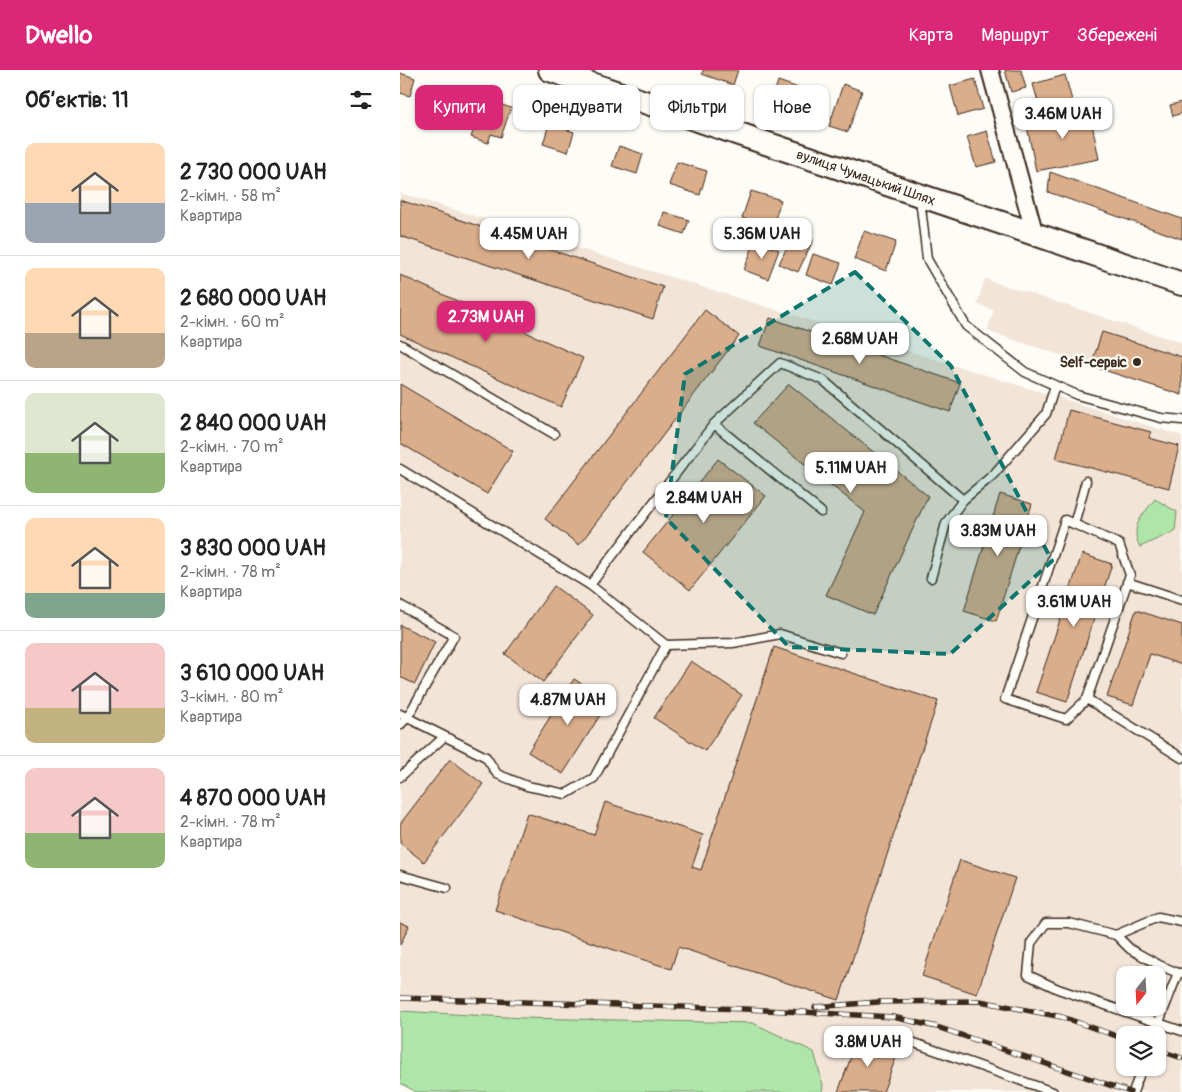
<!DOCTYPE html>
<html lang="uk">
<meta charset="utf-8">
<style>
body{margin:0;font-family:Pangolin,sans-serif;background:#f2f2f2;color:#222;height:100vh;display:flex;flex-direction:column;font-size:19px;white-space:nowrap}
*{box-sizing:border-box;margin:0}
p{font-size:16px;color:#767676}
.icon{flex:none;width:28px;height:28px;fill:none;stroke:currentColor;stroke-width:2;stroke-linecap:round;stroke-linejoin:round}
.map{position:relative;flex:1;overflow:hidden}
.panel{display:flex;flex-direction:column;background:#fff;width:400px}
.panel>*{flex:none}
.top-card{position:absolute;left:15px;top:15px;width:475px;height:45px;display:flex;gap:10px}
.needle{width:32px;rotate:198deg}
.buttons{position:absolute;left:716px;top:896px;display:grid;gap:10px}
.buttons a{display:grid;place-items:center;width:50px;height:50px;border-radius:10px;background:#fff;box-shadow:0 1px 4px #0004;font-size:25px}
.price{position:absolute;translate:-50% -42px;padding:0 11px;border-radius:10px;background:#fff;color:#222;font-size:16px;line-height:32px;filter:drop-shadow(0 1px 2px #0008)}
.price::after{content:'';position:absolute;left:50%;top:30px;width:15px;height:11px;margin-left:-8px;background:inherit;clip-path:polygon(0 0,100% 0,50% 100%)}
.price.active{background:#db2777;color:#fff}
ul{padding:0;list-style:none}
li{display:flex;align-items:center;gap:15px;height:125px;padding:0 25px}
li+li{border-top:1px solid #e0e0e0}
li span{display:grid;place-items:center;flex:none;width:140px;height:100px;border-radius:10px;color:#555}
li>.icon{margin-inline-start:auto}
span .icon{width:60px;height:60px;fill:#fffc;stroke-width:1}
li b{font-size:21px}
h2{display:flex;justify-content:space-between;align-items:center;height:60px;padding:0 25px;font-size:21px}
.chip{padding:0 18px;border-radius:10px;background:#fff;box-shadow:0 1px 4px #0004;font-size:18px;line-height:45px}
.chip.active{background:#db2777;color:#fff}
header{display:flex;align-items:center;gap:30px;box-sizing:border-box;height:70px;padding:0 25px;background:#db2777;color:#fff}
header strong{font-size:24px}
nav{display:flex;gap:28px;margin-inline-start:auto;font-size:18px}
main{display:flex;flex:1;min-height:0}
.map>svg:first-child{display:block}
</style>
<header>
<strong>Dwello</strong>
<nav><a>Карта</a><a>Маршрут</a><a>Збережені</a></nav>
</header>
<main>
<section class="panel">
<h2>Об’єктів: 11<svg class="icon" aria-label="filters" viewBox="0 0 24 24"><path d="M4 7h16M4 17h16"/><circle cx="9" cy="7" r="2"/><circle cx="15" cy="17" r="2"/></svg></h2>
<ul>
<li><span style="background:linear-gradient(#ffd9b3 60%,#9aa5b1 0)"><svg class="icon" aria-label="home" viewBox="0 0 24 24"><path d="M3 11l9-7 9 7M6 9v11h12V9"/></svg></span><div><b>2 730 000 UAH</b><p>2-кімн. · 58 m²</p><p>Квартира</p></div></li>
<li><span style="background:linear-gradient(#ffd9b3 65%,#b9a48a 0)"><svg class="icon" aria-label="home" viewBox="0 0 24 24"><path d="M3 11l9-7 9 7M6 9v11h12V9"/></svg></span><div><b>2 680 000 UAH</b><p>2-кімн. · 60 m²</p><p>Квартира</p></div></li>
<li><span style="background:linear-gradient(#dfe7d0 60%,#8fb573 0)"><svg class="icon" aria-label="home" viewBox="0 0 24 24"><path d="M3 11l9-7 9 7M6 9v11h12V9"/></svg></span><div><b>2 840 000 UAH</b><p>2-кімн. · 70 m²</p><p>Квартира</p></div></li>
<li><span style="background:linear-gradient(#ffd9b3 75%,#7fa58c 0)"><svg class="icon" aria-label="home" viewBox="0 0 24 24"><path d="M3 11l9-7 9 7M6 9v11h12V9"/></svg></span><div><b>3 830 000 UAH</b><p>2-кімн. · 78 m²</p><p>Квартира</p></div></li>
<li><span style="background:linear-gradient(#f6c9c9 65%,#c2b280 0)"><svg class="icon" aria-label="home" viewBox="0 0 24 24"><path d="M3 11l9-7 9 7M6 9v11h12V9"/></svg></span><div><b>3 610 000 UAH</b><p>3-кімн. · 80 m²</p><p>Квартира</p></div></li>
<li><span style="background:linear-gradient(#f6c9c9 65%,#8fb573 0)"><svg class="icon" aria-label="home" viewBox="0 0 24 24"><path d="M3 11l9-7 9 7M6 9v11h12V9"/></svg></span><div><b>4 870 000 UAH</b><p>2-кімн. · 78 m²</p><p>Квартира</p></div></li>
</ul>
</section>
<div class="map">
<svg width="782" height="1022" viewBox="0 0 782 1022">
<rect width="100%" height="100%" fill="#fdfcf7"/>
<filter id="ink" filterUnits="userSpaceOnUse"><feTurbulence type="fractalNoise" baseFrequency=".02" numOctaves="2"/><feDisplacementMap in="SourceGraphic" scale="10" xChannelSelector="R" yChannelSelector="G"/><feConvolveMatrix kernelMatrix="1 2 1 2 8 2 1 2 1" color-interpolation-filters="sRGB"/></filter>
<g filter="url(#ink)">
<g fill="#f2e4d7" fill-rule="evenodd">
<path d="M0 123 782 366V1022H277L0 939ZM725 905H758V938H725ZM725 965H758V998H725Z"/>
<polygon points="585,209 782,273 782,325 587,261 594,240 577,234"/>
</g>
<g fill="#aee6aa" stroke="#748864">
<path d="M755 429 777 442 775 461 740 477C729 456 743 445 755 429Z"/>
<polygon points="0,941 124,948 353,953 414,982 423,1015 422,1022 16,1022 0,1013"/>
</g>
<g fill="#daad8b" stroke="#3b2a1e">
<polygon points="303,0 338,0 333,15 302,4"/>
<polygon points="605,0 621,0 626,18 611,22"/>
<polygon points="0,3 15,8 10,26 0,23"/>
<polygon points="665,5 673,34 641,42 633,14"/>
<polygon points="575,9 583,39 558,46 550,16"/>
<polygon points="378,11 416,24 408,47 371,34"/>
<polygon points="443,14 462,21 448,62 429,56"/>
<polygon points="85,29 111,38 101,67 91,64 88,73 71,67"/>
<polygon points="782,32 782,43 773,46 770,35"/>
<polygon points="689,39 699,89 636,101 626,51"/>
<polygon points="149,54 174,62 168,82 143,74"/>
<polygon points="587,61 596,92 576,97 567,67"/>
<polygon points="219,76 243,84 237,104 212,96"/>
<polygon points="277,92 307,101 300,125 269,115"/>
<polygon points="650,102 782,149 782,169 648,122"/>
<polygon points="351,121 381,130 372,158 342,148"/>
<polygon points="0,130 263,217 253,249 0,166"/>
<polygon points="264,142 289,150 284,164 260,156"/>
<polygon points="464,161 496,172 486,201 454,189"/>
<polygon points="394,162 413,170 398,202 379,194"/>
<polygon points="355,171 379,180 368,209 344,200"/>
<polygon points="413,184 441,193 433,215 406,205"/>
<polygon points="0,205 183,288 161,337 0,264"/>
<polygon points="305,240 339,266 179,475 145,449"/>
<polygon points="370,248 560,313 550,342 360,276"/>
<polygon points="702,262 782,287 782,325 691,296"/>
<polygon points="0,314 113,381 87,424 0,373"/>
<polygon points="389,314 528,426 473,545 426,525 465,442 353,353"/>
<polygon points="669,340 751,362 749,368 779,376 769,418 656,389"/>
<polygon points="318,389 366,426 290,520 243,482"/>
<polygon points="600,424 632,434 596,551 564,541"/>
<polygon points="682,484 712,494 667,632 636,622"/>
<polygon points="154,516 193,545 143,612 105,584"/>
<polygon points="736,540 782,555 782,595 750,584 733,635 707,627"/>
<polygon points="0,555 35,572 15,614 0,607"/>
<polygon points="374,577 538,631 439,930 278,877 271,899 95,840 127,743 194,765 205,732 303,765 292,797 301,800"/>
<polygon points="291,591 342,625 305,681 254,648"/>
<polygon points="174,609 209,631 163,704 128,682"/>
<polygon points="50,689 83,714 24,792 0,773 0,754"/>
<polygon points="560,790 615,808 577,924 522,906"/>
<polygon points="0,852 9,856 0,875"/>
<polygon points="458,968 498,982 483,1022 438,1022"/>
</g>
<g fill="none" stroke-linecap="round" stroke-linejoin="round">
<g stroke="#3b2a1e" stroke-width="11">
<g id="service">
<polyline points="520,128 527,189 566,256 625,302 677,325 761,348 782,350"/>
<polyline points="0,274 154,364"/>
<polyline points="0,399 190,515 314,354"/>
<polyline points="421,442 314,354 380,293 423,310 563,430"/>
<polygon points="665,450 719,474 730,505 687,629 666,649 605,629"/>
<polyline points="674,454 686,411"/>
<polyline points="531,508 546,453 563,430 593,405 646,344 655,316"/>
<polyline points="727,512 782,530"/>
<polyline points="190,515 266,575 333,573 380,564 441,583"/>
<polyline points="0,535 54,566 7,648 0,655"/>
<polyline points="687,629 782,688"/>
<polyline points="0,644 86,687 97,704 127,716 166,724 194,708 266,575"/>
<polyline points="0,707 44,667"/>
<polyline points="0,805 47,818"/>
<polyline points="716,865 758,847 782,852"/>
<polyline points="782,903 778,903 759,895 730,879 716,865 669,853 646,853 631,873 628,905 658,919 782,961"/>
<polyline points="489,964 653,1022"/>
<polyline points="754,965 778,903"/>
<polyline points="733,1022 742,998"/>
</g>
</g>
<g stroke="#3b2a1e" stroke-width="20">
<polyline id="minor" points="590,0 635,165"/>
</g>
<g stroke="#3b2a1e" stroke-width="26">
<polyline id="secondary" points="150,0 782,214"/>
</g>
<use href="#service" stroke="#fdfcf7" stroke-width="8"/>
<use href="#minor" stroke="#fdfcf7" stroke-width="16"/>
<use href="#secondary" stroke="#fdfcf7" stroke-width="22"/>
<g stroke="#3b2a1e" stroke-width="5.5">
<g id="rail">
<polyline points="0,928 345,939 493,947 537,957 730,1022"/>
<polyline points="415,937 478,932 580,931 662,947 725,969"/>
<polyline points="758,980 782,988"/>
</g>
</g>
<use href="#rail" stroke="#fdfcf7" stroke-width="4" stroke-dasharray="11" stroke-linecap="butt"/>
</g>
</g>
<path fill="#0f766e" fill-opacity="0.2" stroke="#0f766e" stroke-width="4" stroke-dasharray="10 6" stroke-linejoin="round" d="M455 202 551 296 652 491 550 584 389 577 266 448 285 304Z"/>
<circle fill="#3b2a1e" stroke="#fdfcf7" stroke-width="2" cx="737" cy="292" r="5"/>
<g text-anchor="middle" stroke-width="4.5" stroke-linejoin="round" paint-order="stroke">
<g font-size="14" fill="#3b2a1e" stroke="#fdfcf7">
<text transform="translate(466 107) rotate(19)" y="5">вулиця Чумацький Шлях</text>
</g>
<g font-size="14" font-weight="bold" fill="#3b2a1e" stroke="#fdfcf7" text-anchor="end">
<text x="727" y="297">Self-сервіс</text>
</g>
</g>
</svg>
<div class="buttons">
<a><svg class="needle" viewBox="-14 -14 28 28"><path d="M0-13l5 13h-10z" fill="#e53935"/><path d="M0 13l5-13h-10z" fill="#767676"/></svg></a>
<a><svg class="icon" aria-label="layers" viewBox="0 0 24 24"><path d="M12 4l9 5-9 5-9-5zM3 14l9 5 9-5"/></svg></a>
</div>
<b class="price" style="left:663px;top:70px">3.46M UAH</b>
<b class="price" style="left:129px;top:190px">4.45M UAH</b>
<b class="price" style="left:362px;top:190px">5.36M UAH</b>
<b class="price active" style="left:86px;top:273px">2.73M UAH</b>
<b class="price" style="left:460px;top:295px">2.68M UAH</b>
<b class="price" style="left:451px;top:424px">5.11M UAH</b>
<b class="price" style="left:304px;top:454px">2.84M UAH</b>
<b class="price" style="left:598px;top:487px">3.83M UAH</b>
<b class="price" style="left:674px;top:558px">3.61M UAH</b>
<b class="price" style="left:168px;top:656px">4.87M UAH</b>
<b class="price" style="left:468px;top:998px">3.8M UAH</b>
<div class="top-card">
<a class="chip active">Купити</a>
<a class="chip">Орендувати</a>
<a class="chip">Фільтри</a>
<a class="chip">Нове</a>
</div>
</div>
</main>
